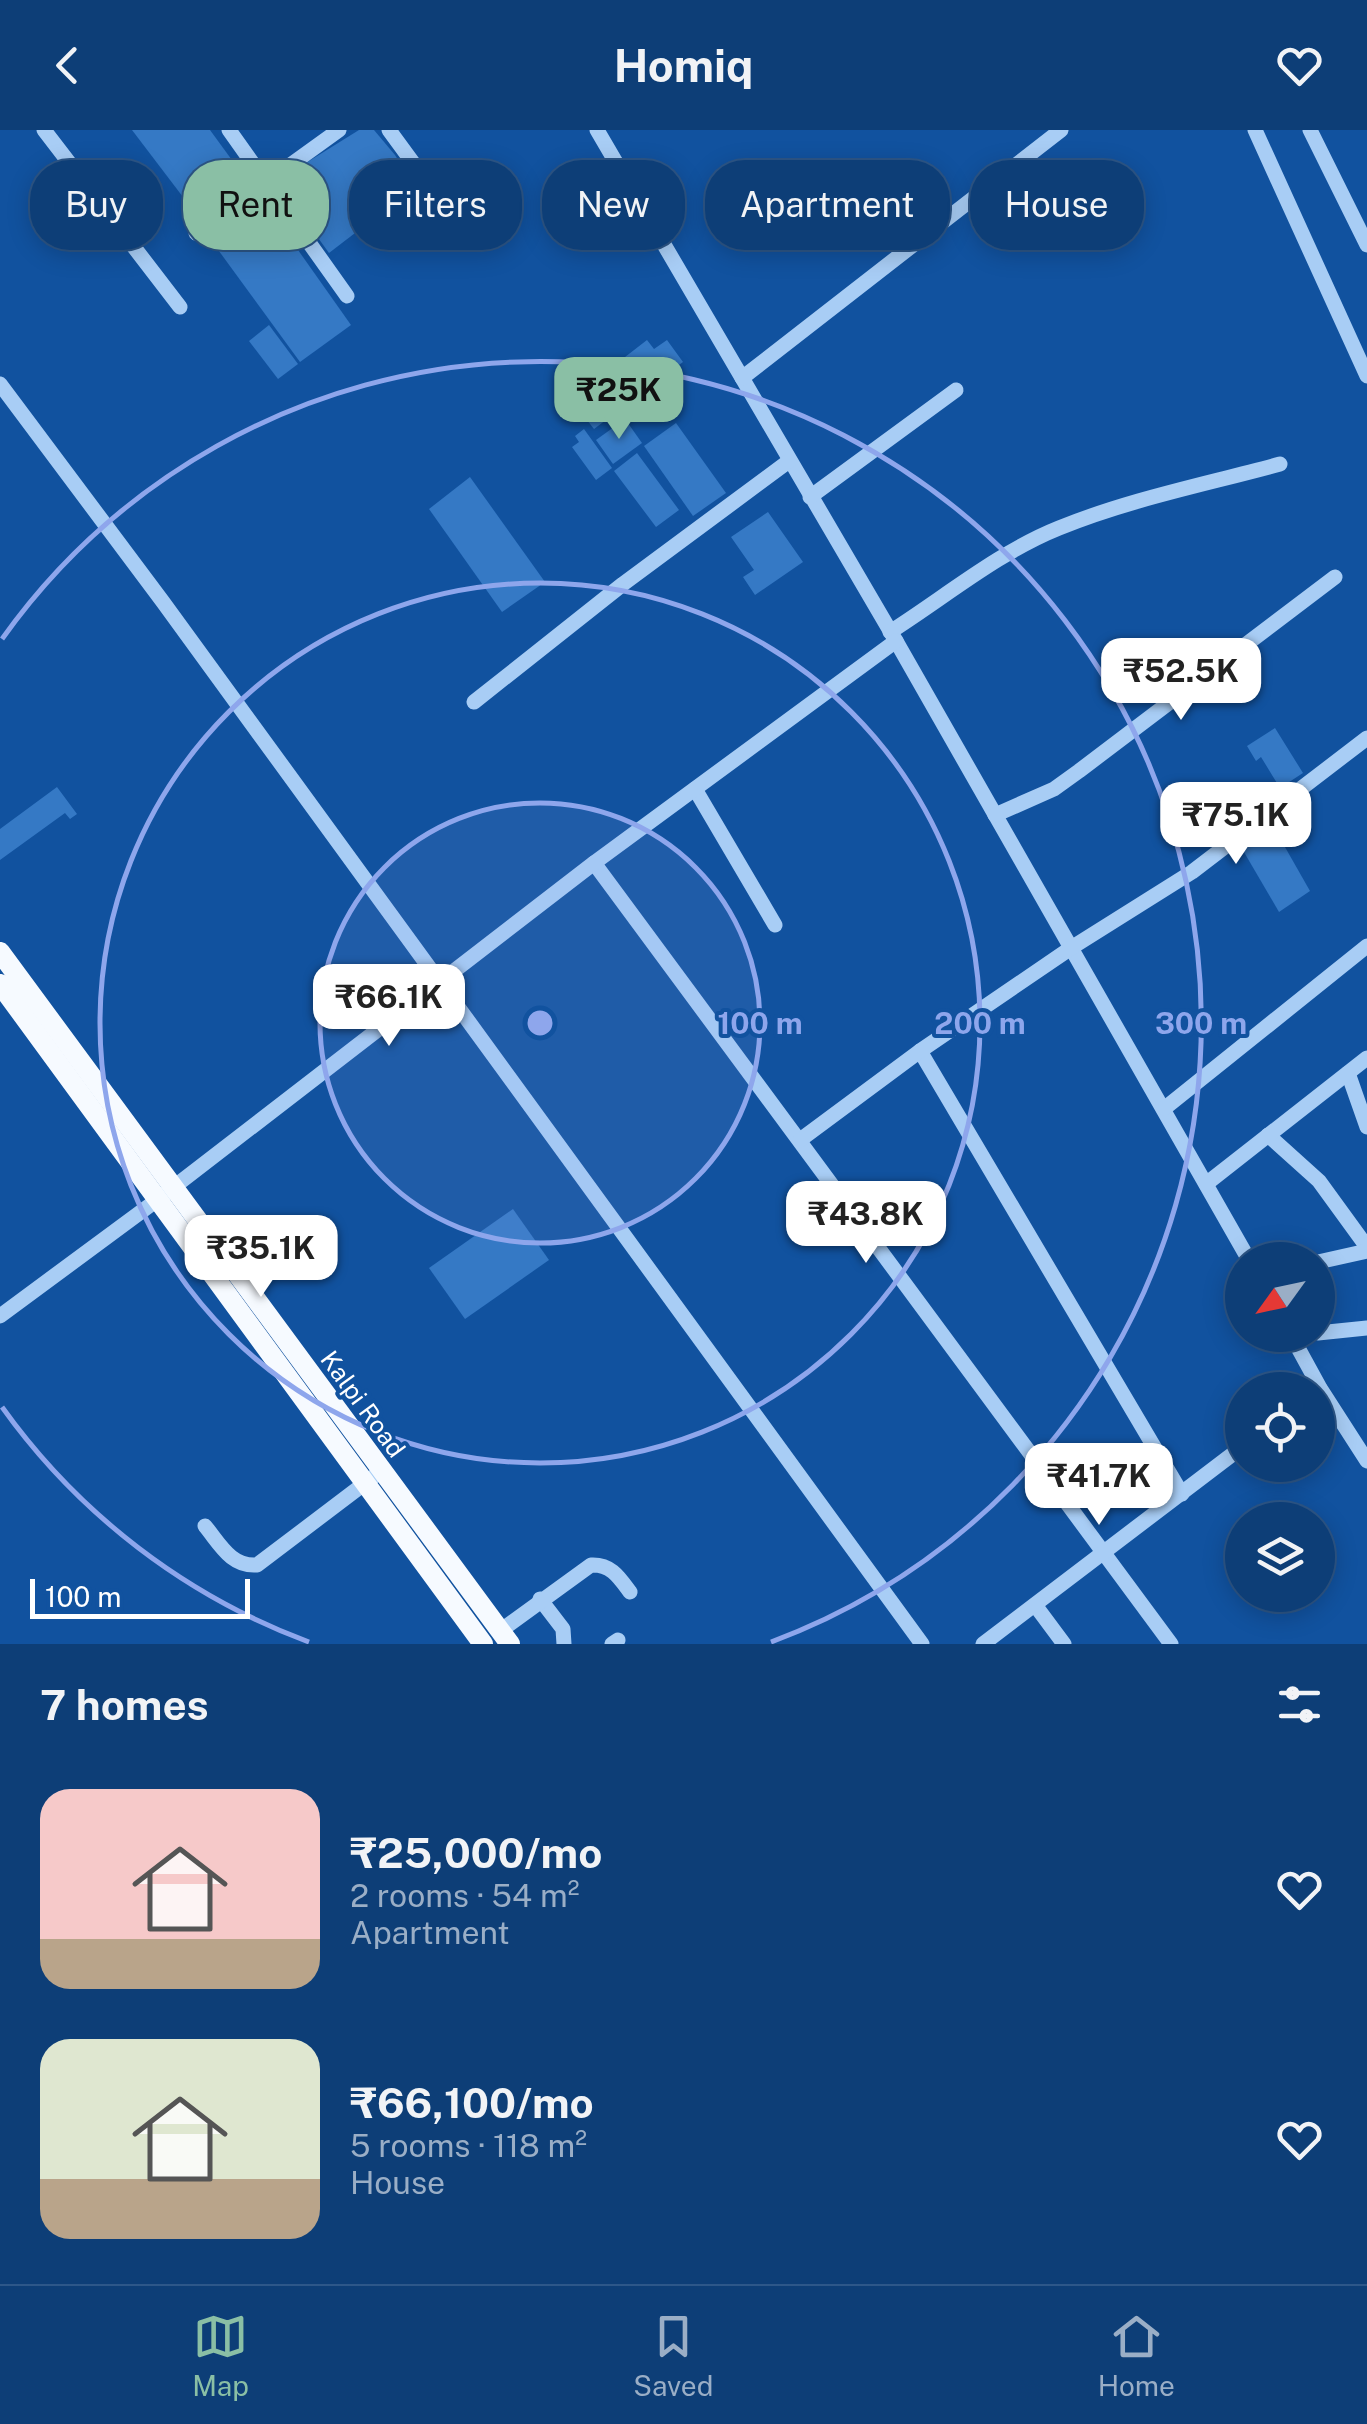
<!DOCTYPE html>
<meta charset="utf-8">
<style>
body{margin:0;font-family:"Public Sans",sans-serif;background:#1b497f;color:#f1f3f6;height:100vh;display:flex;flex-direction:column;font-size:38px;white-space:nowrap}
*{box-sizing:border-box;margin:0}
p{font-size:32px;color:#9aaec6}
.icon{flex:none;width:55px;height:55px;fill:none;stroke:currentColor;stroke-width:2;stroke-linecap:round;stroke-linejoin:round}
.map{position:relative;height:1514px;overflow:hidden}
.panel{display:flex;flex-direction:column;background:#0d3e77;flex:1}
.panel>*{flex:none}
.banner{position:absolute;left:30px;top:30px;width:1308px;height:90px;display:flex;gap:20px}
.needle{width:65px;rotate:237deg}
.fabs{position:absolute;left:1225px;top:1112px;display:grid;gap:20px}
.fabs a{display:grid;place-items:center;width:110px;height:110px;border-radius:50%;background:#0d3e77;box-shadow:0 5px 25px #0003,0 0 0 2px #2d5789;font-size:50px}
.scale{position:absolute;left:30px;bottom:25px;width:220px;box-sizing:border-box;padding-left:10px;border:5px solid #fff;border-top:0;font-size:28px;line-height:35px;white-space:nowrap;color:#fff;-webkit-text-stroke:8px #11529f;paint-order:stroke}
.price{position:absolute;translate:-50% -85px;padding:0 22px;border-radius:20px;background:#fff;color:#222;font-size:32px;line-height:65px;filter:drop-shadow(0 2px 5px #0008)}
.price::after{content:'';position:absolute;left:50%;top:60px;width:30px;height:22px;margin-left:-15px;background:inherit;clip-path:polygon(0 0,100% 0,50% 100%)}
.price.selected{background:#8abfa5;color:#111}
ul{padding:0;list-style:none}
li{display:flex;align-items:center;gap:30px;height:250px;padding:0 40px}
li span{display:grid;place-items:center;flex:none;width:280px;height:200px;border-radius:30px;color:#555}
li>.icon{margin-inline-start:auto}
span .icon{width:120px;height:120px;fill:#fffc;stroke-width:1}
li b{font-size:42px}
h2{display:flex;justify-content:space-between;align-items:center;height:120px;padding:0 40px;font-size:42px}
.pill{padding:0 35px;border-radius:40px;background:#0d3e77;box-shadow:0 5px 25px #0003,0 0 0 2px #2d5789;font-size:35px;line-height:90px}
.pill.selected{background:#8abfa5;color:#111}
header{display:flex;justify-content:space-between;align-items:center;height:130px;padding:0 40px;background:#0d3e77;font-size:45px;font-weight:700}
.menu{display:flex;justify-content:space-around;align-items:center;height:140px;border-top:2px solid #2d5789;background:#0d3e77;font-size:28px;color:#9aaec6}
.menu a{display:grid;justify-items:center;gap:5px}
.menu .selected{color:#8abfa5}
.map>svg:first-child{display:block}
</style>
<header><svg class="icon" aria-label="back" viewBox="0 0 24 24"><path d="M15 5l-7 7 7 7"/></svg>Homiq<svg class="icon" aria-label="heart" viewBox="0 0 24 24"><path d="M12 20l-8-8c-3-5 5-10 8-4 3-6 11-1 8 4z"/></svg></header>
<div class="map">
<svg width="1367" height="1514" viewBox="0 0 1367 1514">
<rect width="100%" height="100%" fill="#11529f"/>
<g fill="#3579c5">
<polygon points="132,0 210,0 237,37 186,71"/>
<polygon points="359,0 374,0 395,25 415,57 329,123 277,51"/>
<polygon points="262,69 351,195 300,232 208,106"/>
<polygon points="269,195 298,234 278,249 249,211"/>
<polygon points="647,210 654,219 667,210 683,232 594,299 576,276 599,259 596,250 619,232 624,239 630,234 625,227"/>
<polygon points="625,289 642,313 613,334 596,310"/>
<polygon points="676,293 726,363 693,386 644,316"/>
<polygon points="584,299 612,338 596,350 572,317 579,312 575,306"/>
<polygon points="637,323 679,380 656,397 614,341"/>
<polygon points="470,347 545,452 502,482 429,379"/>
<polygon points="768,382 803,432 755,465 743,447 754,440 731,407"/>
<polygon points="1275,598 1303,643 1280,658 1261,627 1256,631 1247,616"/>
<polygon points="57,657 77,684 70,689 65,683 0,730 0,699"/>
<polygon points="1273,696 1310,761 1279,782 1241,717"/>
<polygon points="513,1079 549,1130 465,1189 429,1138"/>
</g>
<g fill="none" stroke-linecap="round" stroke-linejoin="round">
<g stroke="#a8cdf5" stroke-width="15">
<polyline points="44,0 180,177"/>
<polyline points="229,0 347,166"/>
<polyline points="389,0 463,101"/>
<polyline points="597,0 896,511 1249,1130"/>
<polyline points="1255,0 1367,246"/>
<polyline points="1310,0 1367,115"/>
<polyline points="196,103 339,0"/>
<polyline points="742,248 1061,0"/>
<polyline points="0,254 163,472 922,1514"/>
<polyline points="810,367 956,260"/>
<path d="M890 502C945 467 999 422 1059 398 1130 369 1207 354 1280 334"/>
<polyline points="474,572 623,454 789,331"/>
<polyline points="695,659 775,795"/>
<polyline points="995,685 1054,659 1079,641 1335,447"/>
<polyline points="594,733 1171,1514"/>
<polyline points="920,921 1182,1364"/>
<polyline points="1348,943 1367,997"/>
<polyline points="1165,978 1367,816"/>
<polyline points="1268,1005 1319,1051 1367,1117"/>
<polyline points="800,1010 920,921 1071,818 1192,742 1367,608"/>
<polyline points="1206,1054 1367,928"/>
<polyline points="1318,1132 1367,1121"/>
<polyline points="0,1186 157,1070 594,733 896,511"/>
<polyline points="1318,1203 1367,1198"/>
<polyline points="1291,1205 1320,1258 1367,1331"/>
<path d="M205 1396C220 1414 231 1437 257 1435L381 1341"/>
<polyline points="540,1469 563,1499 564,1514"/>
<polyline points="1035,1475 1064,1514"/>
<path d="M500 1501 591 1435C611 1434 619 1447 630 1462"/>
<polyline points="612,1514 618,1510"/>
<polyline points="983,1514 1242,1317"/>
</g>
<g stroke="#f6faff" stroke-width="20">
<polyline points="0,822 510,1514"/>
<polyline points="0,854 483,1514"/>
</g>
</g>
<circle cx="540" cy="893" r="220" fill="#8ea6ec" fill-opacity=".12"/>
<g fill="none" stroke="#8ea6ec" stroke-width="5">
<circle cx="540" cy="893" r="220"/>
<circle cx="540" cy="893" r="440"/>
<path d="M309 1512A661 661 0 0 1 2 1277M2 509A661 661 0 1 1 771 1512"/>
</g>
<g text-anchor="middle" stroke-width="8" stroke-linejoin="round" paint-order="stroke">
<g font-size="25" fill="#fff" stroke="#11529f">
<text transform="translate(363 1274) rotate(54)" y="9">Kalpi Road</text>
</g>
</g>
<circle cx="540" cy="893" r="15" fill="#8ea6ec" stroke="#11529f" stroke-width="5"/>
<g font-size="30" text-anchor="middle" font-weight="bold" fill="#8ea6ec" stroke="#11529f" stroke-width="8" stroke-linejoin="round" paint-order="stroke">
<text x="760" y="904">100 m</text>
<text x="980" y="904">200 m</text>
<text x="1201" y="904">300 m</text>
</g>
</svg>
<div class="fabs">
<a><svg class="needle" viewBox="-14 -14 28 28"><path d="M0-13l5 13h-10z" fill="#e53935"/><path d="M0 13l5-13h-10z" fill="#9aaec6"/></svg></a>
<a><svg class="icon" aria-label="locate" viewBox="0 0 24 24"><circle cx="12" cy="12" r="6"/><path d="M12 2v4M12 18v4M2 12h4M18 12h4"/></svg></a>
<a><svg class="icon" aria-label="layers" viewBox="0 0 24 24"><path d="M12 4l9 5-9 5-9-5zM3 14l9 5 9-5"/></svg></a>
</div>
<div class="scale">100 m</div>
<b class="price selected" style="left:619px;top:312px">₹25K</b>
<b class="price" style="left:1181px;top:593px">₹52.5K</b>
<b class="price" style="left:1236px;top:737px">₹75.1K</b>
<b class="price" style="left:389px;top:919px">₹66.1K</b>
<b class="price" style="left:866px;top:1136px">₹43.8K</b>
<b class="price" style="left:261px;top:1170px">₹35.1K</b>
<b class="price" style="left:1099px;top:1398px">₹41.7K</b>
<div class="banner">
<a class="pill">Buy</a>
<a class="pill selected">Rent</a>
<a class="pill">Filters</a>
<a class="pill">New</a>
<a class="pill">Apartment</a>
<a class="pill">House</a>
</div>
</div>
<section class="panel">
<h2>7 homes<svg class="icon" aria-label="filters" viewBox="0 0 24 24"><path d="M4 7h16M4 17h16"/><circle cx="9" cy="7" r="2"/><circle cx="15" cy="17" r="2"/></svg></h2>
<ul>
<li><span style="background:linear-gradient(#f6c9c9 75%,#b9a48a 0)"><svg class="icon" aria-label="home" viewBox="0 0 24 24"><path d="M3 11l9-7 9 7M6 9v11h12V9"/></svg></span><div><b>₹25,000/mo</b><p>2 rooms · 54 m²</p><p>Apartment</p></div><svg class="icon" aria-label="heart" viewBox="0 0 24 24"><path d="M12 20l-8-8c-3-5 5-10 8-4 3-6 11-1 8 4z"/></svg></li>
<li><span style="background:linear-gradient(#dfe7d0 70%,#b9a48a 0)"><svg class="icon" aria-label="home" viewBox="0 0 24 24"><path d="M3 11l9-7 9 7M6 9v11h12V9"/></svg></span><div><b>₹66,100/mo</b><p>5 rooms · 118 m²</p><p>House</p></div><svg class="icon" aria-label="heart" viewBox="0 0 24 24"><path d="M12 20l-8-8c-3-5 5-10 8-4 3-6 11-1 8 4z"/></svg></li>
</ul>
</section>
<nav class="menu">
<a class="selected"><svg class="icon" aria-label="map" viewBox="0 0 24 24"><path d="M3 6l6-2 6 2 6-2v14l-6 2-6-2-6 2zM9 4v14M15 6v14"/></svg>Map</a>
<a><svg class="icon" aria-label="saved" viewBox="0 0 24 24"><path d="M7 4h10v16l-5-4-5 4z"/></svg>Saved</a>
<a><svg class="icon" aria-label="home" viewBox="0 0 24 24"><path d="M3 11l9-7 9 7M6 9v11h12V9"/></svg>Home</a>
</nav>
